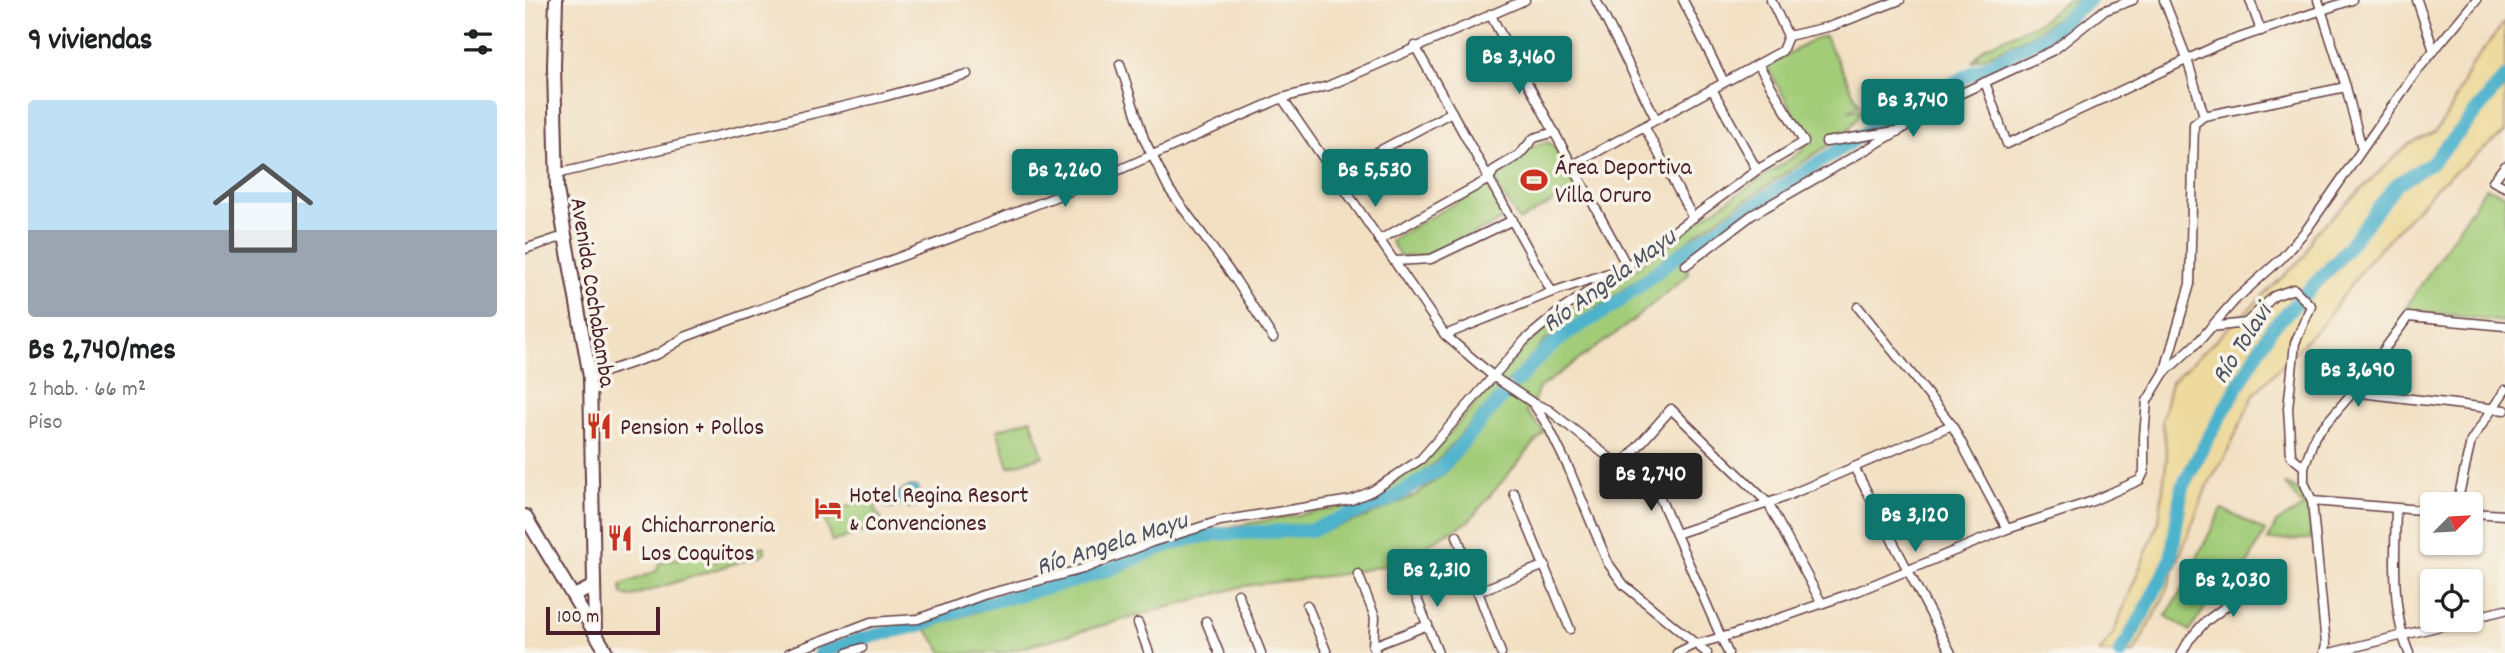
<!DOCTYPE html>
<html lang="es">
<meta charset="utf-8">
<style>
body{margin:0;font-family:Dekko,sans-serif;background:#f2f2f2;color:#202124;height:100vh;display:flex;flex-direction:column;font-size:26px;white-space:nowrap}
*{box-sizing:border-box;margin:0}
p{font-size:23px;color:#757577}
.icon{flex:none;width:38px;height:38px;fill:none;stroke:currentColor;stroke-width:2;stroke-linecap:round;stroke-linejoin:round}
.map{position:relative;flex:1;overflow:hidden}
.drawer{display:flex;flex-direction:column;background:#fff;width:525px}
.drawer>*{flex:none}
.needle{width:46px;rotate:66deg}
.fabs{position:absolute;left:1895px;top:492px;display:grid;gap:14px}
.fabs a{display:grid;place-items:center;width:63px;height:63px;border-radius:7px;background:#fff;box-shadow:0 2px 5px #0004;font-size:35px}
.scale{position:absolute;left:21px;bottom:18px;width:114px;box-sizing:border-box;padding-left:7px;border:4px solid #4a1f2b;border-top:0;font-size:19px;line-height:24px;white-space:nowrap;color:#4a1f2b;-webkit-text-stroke:5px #f7f3e8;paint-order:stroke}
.price{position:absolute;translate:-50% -60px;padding:0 16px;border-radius:7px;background:#0f766e;color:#fff;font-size:23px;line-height:46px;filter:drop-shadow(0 2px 4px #0008)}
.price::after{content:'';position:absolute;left:50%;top:42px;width:21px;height:16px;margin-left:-10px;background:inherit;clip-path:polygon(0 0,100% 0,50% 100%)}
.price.current{background:#222;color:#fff}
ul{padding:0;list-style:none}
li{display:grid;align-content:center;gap:14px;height:371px;padding:0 28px}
li span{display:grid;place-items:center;height:217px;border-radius:7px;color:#555}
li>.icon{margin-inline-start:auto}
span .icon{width:126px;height:126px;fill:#fffc;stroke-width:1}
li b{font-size:30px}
h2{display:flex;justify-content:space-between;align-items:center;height:84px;padding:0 28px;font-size:30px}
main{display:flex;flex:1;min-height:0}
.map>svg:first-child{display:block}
</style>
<main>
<section class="drawer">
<h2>9 viviendas<svg class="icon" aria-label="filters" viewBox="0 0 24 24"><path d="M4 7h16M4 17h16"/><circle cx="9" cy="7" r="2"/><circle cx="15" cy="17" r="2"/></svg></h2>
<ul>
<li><span style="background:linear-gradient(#bfe0f5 60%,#9aa5b1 0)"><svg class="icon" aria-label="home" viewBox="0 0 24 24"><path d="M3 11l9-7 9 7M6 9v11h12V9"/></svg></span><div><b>Bs 2,740/mes</b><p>2 hab. · 66 m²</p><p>Piso</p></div></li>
</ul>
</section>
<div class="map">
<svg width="1980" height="653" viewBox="0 0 1980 653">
<rect width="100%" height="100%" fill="#f7f3e8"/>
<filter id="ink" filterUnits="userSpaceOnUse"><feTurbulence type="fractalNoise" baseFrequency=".0143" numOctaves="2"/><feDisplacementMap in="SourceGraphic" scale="14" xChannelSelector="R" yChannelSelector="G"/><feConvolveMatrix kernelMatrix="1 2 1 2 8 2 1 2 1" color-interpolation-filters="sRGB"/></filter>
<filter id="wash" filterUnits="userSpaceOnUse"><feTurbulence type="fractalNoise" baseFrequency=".00686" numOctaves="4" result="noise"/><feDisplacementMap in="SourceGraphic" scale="28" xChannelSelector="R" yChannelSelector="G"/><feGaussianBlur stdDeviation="1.57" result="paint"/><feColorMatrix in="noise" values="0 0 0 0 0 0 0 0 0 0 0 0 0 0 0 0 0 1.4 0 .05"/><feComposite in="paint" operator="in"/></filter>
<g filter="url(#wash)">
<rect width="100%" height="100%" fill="#f2e0c3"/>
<g fill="#a2cc78" stroke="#767652" stroke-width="2">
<path d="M1542 0H1554C1520 30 1488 45 1447 62L1460 47 1516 21Z"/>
<polygon points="1300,36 1334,104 1324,111 1340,108 1320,134 1181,227 1086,299 1021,340 913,460 892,477 863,495 786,525 692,529 823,506 841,498 900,462 1001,345 1045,309 1108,270 1169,223 1277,151 1283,138 1241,66 1292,38"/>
<polygon points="1022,142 1028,145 1053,188 994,221 968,178 992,163 1006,147"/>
<polygon points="963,185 981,218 906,255 876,257 865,240"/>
<polygon points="1961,187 1980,195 1980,322 1880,309"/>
<polygon points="1158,259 1164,274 1101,326 1014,388 1008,403 1001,411 1019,432 943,522 867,564 818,574 719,586 478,653 419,653 401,629 460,609 551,585 654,547 691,539 788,535 841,517 889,496 919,474 974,407 1018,360 1044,339 1093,308 1137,269"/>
<polygon points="506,419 518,456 484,467 472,430"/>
<path d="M1760 484C1786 490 1784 518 1786 539L1743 540 1751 523 1778 507Z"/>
<polygon points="345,495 350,498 352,506 350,511 356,518 359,525 307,542 297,511 310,506 323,507"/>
<polygon points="1697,509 1740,531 1703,601 1661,579"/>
<polygon points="239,546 240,552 236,555 104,597 97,594 96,585 132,571 134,563 186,549 189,562"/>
<polygon points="1660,586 1684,601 1665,631 1641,616"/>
</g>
<polygon fill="#eeda9e" stroke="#9c7c64" stroke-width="2" points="1980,22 1980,132 1917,182 1844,260 1798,323 1729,394 1701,455 1682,486 1637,601 1609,653 1574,653 1588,634 1634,521 1642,455 1637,421 1646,382 1780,256 1788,235 1884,144 1910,132 1925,111 1945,67"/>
<polygon fill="#4db2cc" stroke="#4c687c" stroke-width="2" points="385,486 392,487 396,497 393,505 384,508 377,503 368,508 362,507 360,502 364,495 374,493"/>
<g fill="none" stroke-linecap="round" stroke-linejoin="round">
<g stroke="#4db2cc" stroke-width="14">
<polyline points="991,382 1016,355 1044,332 1087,307 1151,257 1208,219 1370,113 1520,36 1564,0"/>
<polyline points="295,653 332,640 395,625 448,606 545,582 588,568 637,547 668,538 691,534 786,530 866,499 915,469 978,396"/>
<polyline points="1595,653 1618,614 1646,559 1657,487 1682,440 1746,329 1812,261 1872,184 1906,163 1931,136 1980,77"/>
</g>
</g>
</g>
<g filter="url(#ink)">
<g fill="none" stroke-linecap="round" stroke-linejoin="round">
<g stroke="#633c42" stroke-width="11">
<g id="street">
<polyline points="1071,0 1131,119"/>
<polyline points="1158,0 1199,82"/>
<polyline points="1639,0 1662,59 1679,116 1669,124 1665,284 1640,370"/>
<polyline points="1725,0 1736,31"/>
<polyline points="1793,0 1821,87 1837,149"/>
<polyline points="1892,0 1909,51"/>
<polyline points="965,14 1102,266"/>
<polyline points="1263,36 1307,26 1375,0"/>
<polyline points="890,46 1027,292"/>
<polyline points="595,64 619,139 644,189 710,279 748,338"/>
<polyline points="1460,82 1482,144 1693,45 1827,0"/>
<polyline points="1187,89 1232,170"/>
<polyline points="757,98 920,335 969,377 1008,403 1024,428 1044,469 1083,563 1099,585 1182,653"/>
<polyline points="1679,116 1821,87"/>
<polyline points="1119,126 1168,218"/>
<polyline points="1301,142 1371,131"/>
<polyline points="1048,165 1257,51 1263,36 1246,0"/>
<polyline points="1980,166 1968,181 1980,187"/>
<polyline points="31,174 358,97 442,74"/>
<polyline points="809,175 927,112"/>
<polyline points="854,240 964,179 969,170 994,155 1009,138 1030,132"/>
<polyline points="0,249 39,236"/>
<polyline points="870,261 906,259 988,220"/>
<polyline points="1161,265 1227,215 1377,129 1424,99 1529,50 1578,11 1608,0"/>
<polyline points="1333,307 1427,425 1482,529"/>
<polyline points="1686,327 1721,323 1749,296 1769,289 1786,306 1770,343 1763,408 1766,456 1779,467"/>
<polyline points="920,335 1027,292 1087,272"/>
<polyline points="65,377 133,354 160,337 423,239 553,188 757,98 803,86 1000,0"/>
<polyline points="1828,392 1980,410"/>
<polyline points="1008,403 1024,410 1135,498 1203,653"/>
<polyline points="1095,467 1146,409 1243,503 1296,602"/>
<polyline points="1329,467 1426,653"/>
<polyline points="989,493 1045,629"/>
<polyline points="1787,501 1908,511"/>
<polyline points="1932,504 1946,441 1980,390"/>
<path d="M1871 509C1870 553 1866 612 1884 653"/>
<polyline points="1946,513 1980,515"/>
<polyline points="1151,534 1255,499 1427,425"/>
<polyline points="932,536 976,653"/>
<polyline points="833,574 850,617 848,646 851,653"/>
<polyline points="883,575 913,653"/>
<polyline points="952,592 1020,565"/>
<polyline points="713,594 736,653"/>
<polyline points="782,605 802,653"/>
<polyline points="1946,618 1980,610"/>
<polyline points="681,621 694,653"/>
<polyline points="613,623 624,653"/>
<polyline points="848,646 903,625"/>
<polyline points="264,653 346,622 393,619 458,595 558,569 627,542 695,521 826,500 847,491 896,459 1000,340 1036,310 1102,266 1232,170 1279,142 1233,64"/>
<polyline points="322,653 337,648"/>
<polyline points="1152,653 1168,645 1209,634 1333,591 1482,529 1565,502 1615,480 1619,472 1619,436 1622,401 1639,373 1674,341 1710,300 1756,259 1782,229 1891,72 1951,0"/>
<polyline points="1657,653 1664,640 1680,622 1711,599 1725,568"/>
<polyline points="1799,653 1801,645 1787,501 1779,482 1779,467 1790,436 1828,392 1883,317 1980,326"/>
<polyline points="1805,653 1940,620"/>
</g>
</g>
<g stroke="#633c42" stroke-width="16">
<polyline id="secondary" points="0,516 70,633"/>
</g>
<g stroke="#633c42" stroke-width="16">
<g id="primary">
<polyline points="31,0 29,66 32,190 65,377 70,633 82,653"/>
<polyline points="49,596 69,586"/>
</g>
</g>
<use href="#street" stroke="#fff" stroke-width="8"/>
<use href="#secondary" stroke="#fff" stroke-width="12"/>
<use href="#primary" stroke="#fff" stroke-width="12"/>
</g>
</g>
<defs>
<g id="stadium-bare" transform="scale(2.1)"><path d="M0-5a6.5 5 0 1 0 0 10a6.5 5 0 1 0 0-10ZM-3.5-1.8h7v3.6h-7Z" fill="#c8321e" stroke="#f7f3e8" stroke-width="2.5" paint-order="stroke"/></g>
<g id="restaurant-bare" transform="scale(2.1)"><path d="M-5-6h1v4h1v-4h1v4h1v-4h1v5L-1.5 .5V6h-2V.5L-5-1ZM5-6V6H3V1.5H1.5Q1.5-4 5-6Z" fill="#c8321e" stroke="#f7f3e8" stroke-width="2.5" paint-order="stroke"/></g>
<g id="hotel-bare" transform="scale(2.1)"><path d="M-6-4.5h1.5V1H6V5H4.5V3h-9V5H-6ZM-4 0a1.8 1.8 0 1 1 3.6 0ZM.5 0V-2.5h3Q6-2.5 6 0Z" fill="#c8321e" stroke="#f7f3e8" stroke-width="2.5" paint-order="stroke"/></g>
</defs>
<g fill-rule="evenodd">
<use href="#stadium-bare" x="1009" y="180"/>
<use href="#restaurant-bare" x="74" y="426"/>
<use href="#hotel-bare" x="303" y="508"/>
<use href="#restaurant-bare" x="95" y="538"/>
</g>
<g text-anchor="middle" stroke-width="7" stroke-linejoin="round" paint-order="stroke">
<g font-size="24" fill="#4a1f2b" stroke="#f7f3e8" text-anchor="start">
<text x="1030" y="174">Área Deportiva<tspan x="1030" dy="28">Villa Oruro</tspan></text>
<text x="95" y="434">Pension + Pollos</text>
<text x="324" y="502">Hotel Regina Resort<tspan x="324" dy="28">&amp; Convenciones</tspan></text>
<text x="116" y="532">Chicharroneria<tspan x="116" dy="28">Los Coquitos</tspan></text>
</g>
<g font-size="24" fill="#4a1f2b" stroke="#f7f3e8">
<text transform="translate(69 292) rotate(81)" y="8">Avenida Cochabamba</text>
</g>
<g font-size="26" font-style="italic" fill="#4b5263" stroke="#f7f3e8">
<text transform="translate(1083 279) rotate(-36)" y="9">Río Angela Mayu</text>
<text transform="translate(1715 343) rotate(-57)" y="9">Río Tolavi</text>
<text transform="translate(586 542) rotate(-18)" y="9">Río Angela Mayu</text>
</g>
</g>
</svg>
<div class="fabs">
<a><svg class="needle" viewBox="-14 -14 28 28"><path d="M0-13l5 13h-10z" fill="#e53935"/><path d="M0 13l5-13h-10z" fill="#757577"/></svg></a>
<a><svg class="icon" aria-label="locate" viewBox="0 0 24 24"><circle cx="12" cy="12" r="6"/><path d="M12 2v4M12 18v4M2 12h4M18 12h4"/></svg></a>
</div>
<div class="scale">100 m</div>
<b class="price" style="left:994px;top:96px">Bs 3,460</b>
<b class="price" style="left:1388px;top:139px">Bs 3,740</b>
<b class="price" style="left:540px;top:209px">Bs 2,260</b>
<b class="price" style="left:850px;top:209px">Bs 5,530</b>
<b class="price" style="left:1833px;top:409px">Bs 3,690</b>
<b class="price current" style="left:1126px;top:513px">Bs 2,740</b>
<b class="price" style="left:1390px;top:554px">Bs 3,120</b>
<b class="price" style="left:912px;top:609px">Bs 2,310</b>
<b class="price" style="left:1708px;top:619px">Bs 2,030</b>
</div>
</main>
